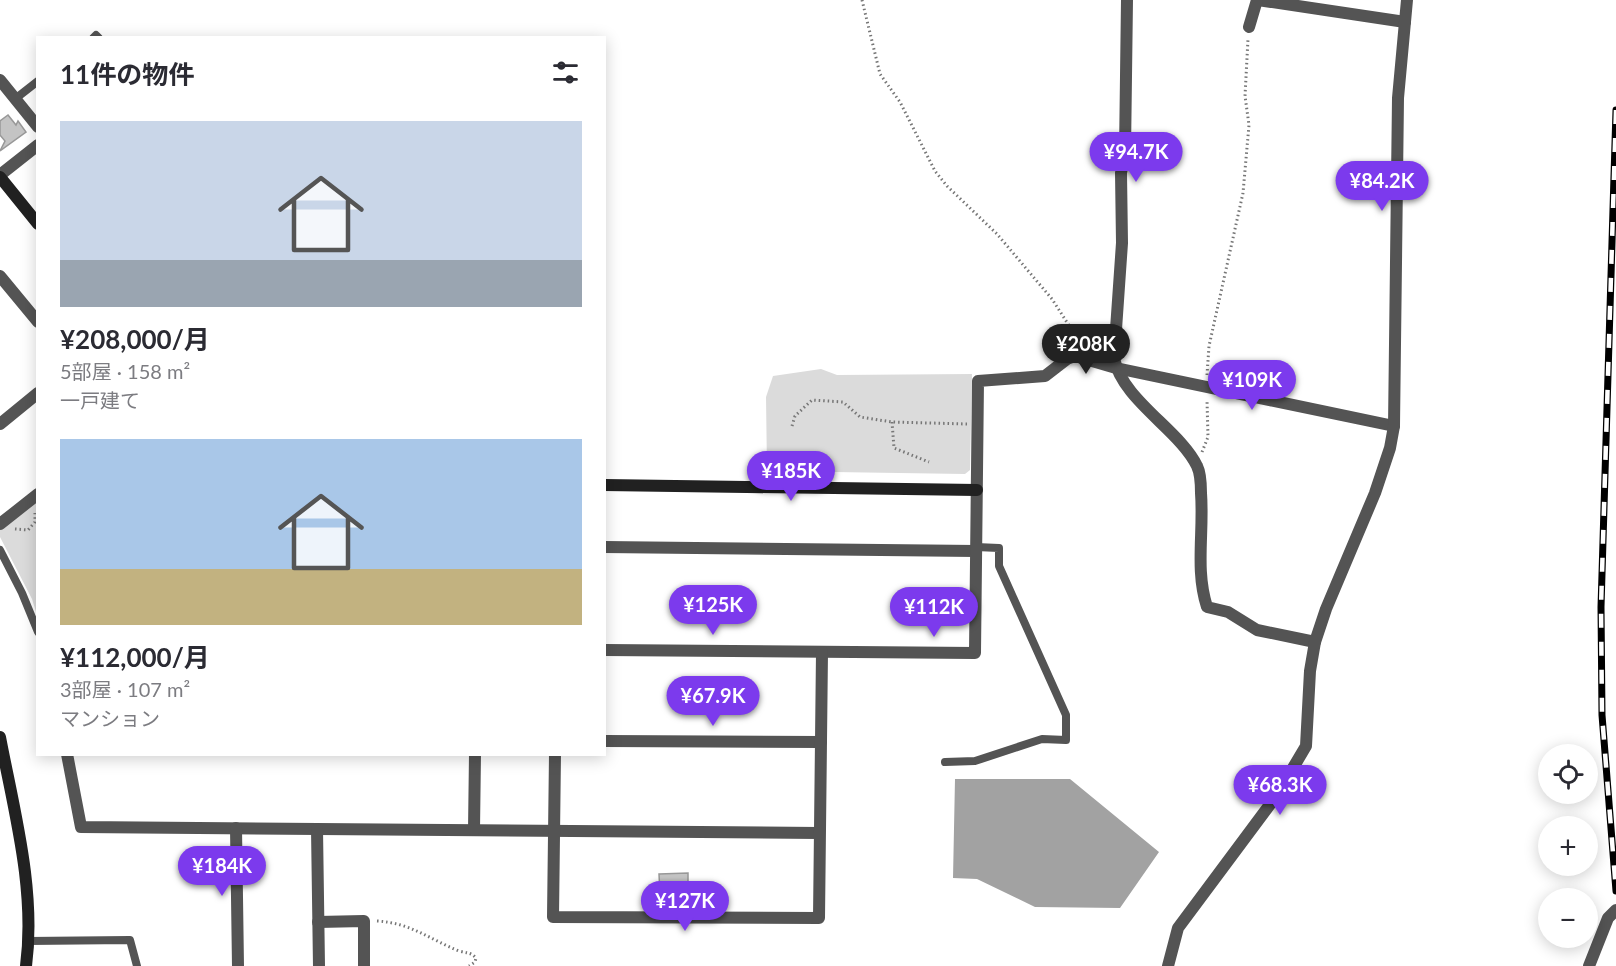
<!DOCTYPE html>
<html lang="ja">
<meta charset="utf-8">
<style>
body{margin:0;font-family:Lato,"Noto Sans JP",sans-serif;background:#f2f2f3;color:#2b2b33;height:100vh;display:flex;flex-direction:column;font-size:22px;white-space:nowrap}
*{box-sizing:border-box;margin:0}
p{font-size:20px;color:#7c7c81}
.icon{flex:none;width:33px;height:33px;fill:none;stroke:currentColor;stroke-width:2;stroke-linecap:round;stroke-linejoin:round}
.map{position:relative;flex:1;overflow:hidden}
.sheet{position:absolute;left:36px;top:36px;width:570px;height:720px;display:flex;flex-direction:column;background:#fff;border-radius:0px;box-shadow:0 3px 15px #0003}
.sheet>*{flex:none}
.buttons{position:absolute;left:1538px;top:744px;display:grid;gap:12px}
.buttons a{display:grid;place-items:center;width:60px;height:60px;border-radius:50%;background:#fff;box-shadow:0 3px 15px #0003;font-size:30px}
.price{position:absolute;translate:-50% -51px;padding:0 14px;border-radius:21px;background:#7c3aed;color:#fff;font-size:20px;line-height:39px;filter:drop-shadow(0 2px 3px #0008)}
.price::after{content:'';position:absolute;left:50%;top:36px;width:18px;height:14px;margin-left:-9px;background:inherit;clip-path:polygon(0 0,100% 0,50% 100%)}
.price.current{background:#222;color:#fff}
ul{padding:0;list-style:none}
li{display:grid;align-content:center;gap:12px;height:318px;padding:0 24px}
li span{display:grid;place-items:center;height:186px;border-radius:0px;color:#555}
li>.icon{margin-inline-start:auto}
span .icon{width:108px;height:108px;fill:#fffc;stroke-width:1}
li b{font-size:26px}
h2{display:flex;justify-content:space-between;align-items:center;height:72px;padding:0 24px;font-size:26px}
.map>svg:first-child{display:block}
</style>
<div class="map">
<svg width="1616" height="966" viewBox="0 0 1616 966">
<rect width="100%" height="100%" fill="#fff"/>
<g fill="#dbdbdb">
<polygon points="821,369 837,375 972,374 970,470 965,474 767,471 766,397 773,376"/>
<polygon points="37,501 37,615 32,599 0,537 0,529"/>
</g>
<polygon fill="#a2a2a2" points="955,779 1070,779 1159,852 1120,908 1035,907 977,879 953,878"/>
<g fill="#c4c4c4" stroke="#989898" stroke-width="1.5">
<polygon points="8,115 16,125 18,121 26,132 0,151 5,141 0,135 0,121"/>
<polygon points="688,873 688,893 660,894 659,874"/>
</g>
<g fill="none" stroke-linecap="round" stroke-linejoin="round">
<g stroke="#767676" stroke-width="3" stroke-dasharray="1.5 3" stroke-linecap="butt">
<polyline points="862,0 880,74 900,102 935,171 947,186 997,234 1052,299 1070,327 1075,344"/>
<polyline points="1207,375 1209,346 1243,193 1249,125 1245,96 1248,39"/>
<polyline points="892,422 894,448 929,462"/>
<polyline points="792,426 795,416 812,400 843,402 860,417 892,422 967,424"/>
<polyline points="1202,452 1208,437 1207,400"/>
<polyline points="15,529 28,530 35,522 35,513"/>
<path d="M377 921C411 923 429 939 459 951 466 953 471 952 476 958L475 962 469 966"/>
</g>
<g stroke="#545454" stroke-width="8">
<polyline points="93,38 96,35 99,38"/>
<polyline points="15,99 38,81"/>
<polyline points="0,550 22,593 38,632"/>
<polyline points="945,762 975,761 1042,739 1066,740 1066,715 999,566 999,548 976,547"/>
<polyline points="28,941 130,940 137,966"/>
</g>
<g stroke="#545454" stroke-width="12">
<path d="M1127 0 1125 152 1121 173 1122 243 1114 358C1122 400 1180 430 1197 466 1201 474 1201 485 1201 493 1204 532 1195 570 1207 607L1228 612 1257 630 1315 642"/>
<polyline points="1258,0 1405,22"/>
<polyline points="1249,27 1257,0"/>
<polyline points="0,80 38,127"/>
<polyline points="0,175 38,145"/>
<polyline points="0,276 38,322"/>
<polyline points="0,424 38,393"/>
<polyline points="0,524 38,494"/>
<polyline points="604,547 976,551"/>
<polyline points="604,650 975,653 978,381 1045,376 1067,359 1075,356 1116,368 1394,426"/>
<polyline points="604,741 821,742"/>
<polyline points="67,754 81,827 819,833"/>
<polyline points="555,754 553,917 819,918 822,652"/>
<polyline points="236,828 238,966"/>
<polyline points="317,829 319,966"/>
<polyline points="474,830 475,754"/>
<polyline points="318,922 364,921 364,966"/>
<polyline points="1168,966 1178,928 1277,795 1306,746 1310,671 1315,642 1326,609 1375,493 1390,448 1394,426 1398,98 1407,0"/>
<polyline points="1589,966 1608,918 1616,910"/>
</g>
<g stroke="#212121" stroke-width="12">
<polyline points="0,177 38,224"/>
<polyline points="604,485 977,490"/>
<path d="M0 737C14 811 36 890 26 966"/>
</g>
<g stroke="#000" stroke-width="7">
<polyline id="rail" points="1616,110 1601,607 1602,715 1616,891"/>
</g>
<use href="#rail" stroke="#fff" stroke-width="4.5" stroke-dasharray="14" stroke-linecap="butt"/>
</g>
</svg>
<div class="buttons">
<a><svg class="icon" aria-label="locate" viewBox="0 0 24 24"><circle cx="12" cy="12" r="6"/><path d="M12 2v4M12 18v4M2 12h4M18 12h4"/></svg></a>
<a>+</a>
<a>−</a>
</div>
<b class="price" style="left:1136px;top:183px">¥94.7K</b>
<b class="price" style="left:1382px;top:212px">¥84.2K</b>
<b class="price current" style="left:1086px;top:375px">¥208K</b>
<b class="price" style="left:1252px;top:411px">¥109K</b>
<b class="price" style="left:791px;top:502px">¥185K</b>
<b class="price" style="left:713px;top:636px">¥125K</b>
<b class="price" style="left:934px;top:638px">¥112K</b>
<b class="price" style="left:713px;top:727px">¥67.9K</b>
<b class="price" style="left:1280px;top:816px">¥68.3K</b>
<b class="price" style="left:222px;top:897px">¥184K</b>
<b class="price" style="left:685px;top:932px">¥127K</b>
<section class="sheet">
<h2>11件の物件<svg class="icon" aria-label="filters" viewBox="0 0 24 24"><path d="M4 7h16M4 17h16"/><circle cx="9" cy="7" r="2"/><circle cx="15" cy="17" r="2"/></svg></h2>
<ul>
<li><span style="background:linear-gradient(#c9d6e8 75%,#9aa5b1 0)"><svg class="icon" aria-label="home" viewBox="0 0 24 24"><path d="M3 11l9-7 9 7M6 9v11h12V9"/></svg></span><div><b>¥208,000/月</b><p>5部屋 · 158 m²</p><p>一戸建て</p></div></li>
<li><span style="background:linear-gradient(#a9c7e8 70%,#c2b280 0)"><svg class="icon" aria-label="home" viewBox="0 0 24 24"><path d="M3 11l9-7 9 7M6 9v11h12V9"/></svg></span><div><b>¥112,000/月</b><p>3部屋 · 107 m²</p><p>マンション</p></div></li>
</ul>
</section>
</div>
